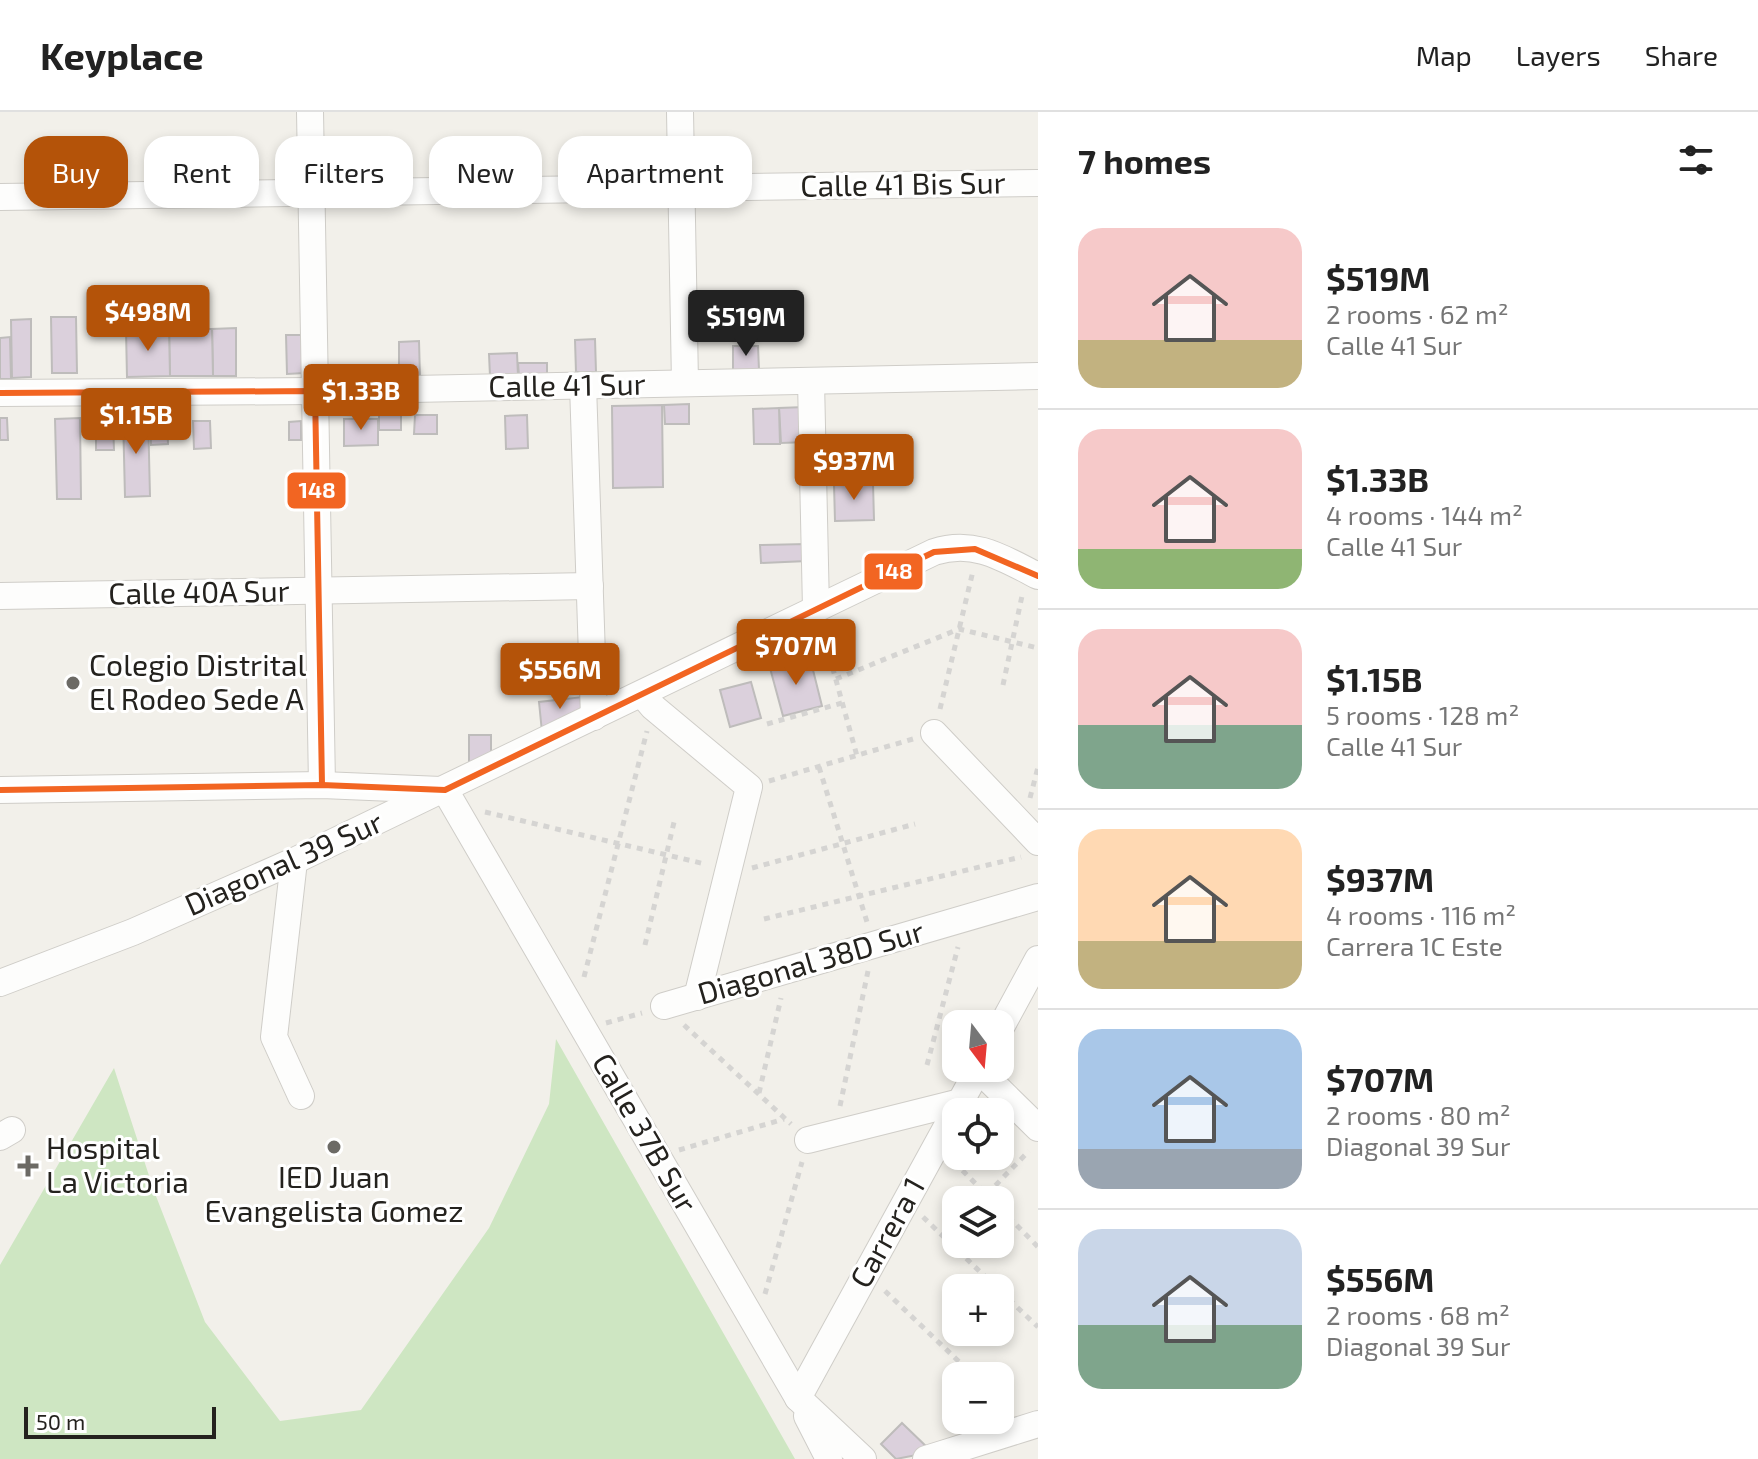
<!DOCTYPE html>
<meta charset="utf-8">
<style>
body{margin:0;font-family:"Exo 2",sans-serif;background:#f6f6f6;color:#222;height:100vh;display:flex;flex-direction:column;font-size:30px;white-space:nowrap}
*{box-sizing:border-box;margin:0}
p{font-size:26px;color:#767676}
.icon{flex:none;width:44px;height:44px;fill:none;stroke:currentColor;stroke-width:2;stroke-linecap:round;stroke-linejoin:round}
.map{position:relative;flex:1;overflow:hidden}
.sheet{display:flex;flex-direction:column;background:#fff;width:720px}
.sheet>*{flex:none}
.guide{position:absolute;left:24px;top:24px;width:760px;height:72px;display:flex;gap:16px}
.needle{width:52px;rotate:164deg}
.controls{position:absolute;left:942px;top:898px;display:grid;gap:16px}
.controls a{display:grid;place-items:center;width:72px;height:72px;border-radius:16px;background:#fff;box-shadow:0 4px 12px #0003;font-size:40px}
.scale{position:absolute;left:24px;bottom:20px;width:192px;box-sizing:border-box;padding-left:8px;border:4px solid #24221e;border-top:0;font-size:22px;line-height:28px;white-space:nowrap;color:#24221e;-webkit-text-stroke:6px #fff;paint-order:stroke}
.price{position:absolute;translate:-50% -68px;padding:0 18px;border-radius:8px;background:#b45309;color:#fff;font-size:26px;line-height:52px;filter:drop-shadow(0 2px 4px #0008)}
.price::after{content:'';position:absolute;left:50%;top:48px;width:24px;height:18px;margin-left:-12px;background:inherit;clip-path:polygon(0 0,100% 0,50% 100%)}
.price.selected{background:#222;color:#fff}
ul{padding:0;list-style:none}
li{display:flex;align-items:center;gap:24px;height:200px;padding:0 40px}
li+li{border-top:2px solid #e0e0e0}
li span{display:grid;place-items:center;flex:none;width:224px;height:160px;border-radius:24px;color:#555}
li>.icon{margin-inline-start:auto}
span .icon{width:96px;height:96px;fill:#fffc;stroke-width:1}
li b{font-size:34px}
h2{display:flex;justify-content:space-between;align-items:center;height:96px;padding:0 40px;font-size:34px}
.chip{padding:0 28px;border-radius:24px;background:#fff;box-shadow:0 4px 12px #0003;font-size:28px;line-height:72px}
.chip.selected{background:#b45309;color:#fff}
header{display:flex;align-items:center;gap:48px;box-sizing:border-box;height:112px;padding:0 40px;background:#fff;border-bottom:2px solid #e0e0e0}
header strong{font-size:38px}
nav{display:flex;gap:44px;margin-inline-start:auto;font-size:28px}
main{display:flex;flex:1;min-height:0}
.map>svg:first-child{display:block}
</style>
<header>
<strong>Keyplace</strong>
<nav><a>Map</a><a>Layers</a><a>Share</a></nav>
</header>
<main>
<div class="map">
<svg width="1038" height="1347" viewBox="0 0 1038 1347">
<rect width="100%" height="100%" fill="#f2f0ea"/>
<polygon fill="#cee6c2" points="556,927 795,1347 0,1347 0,1153 114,956 154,1079 205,1210 280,1309 361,1298 489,1116 549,992"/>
<g fill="#dbd0dc" stroke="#bebcbb" stroke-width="2">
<polygon points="51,205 76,205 77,261 52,261"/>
<polygon points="31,207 31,265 12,266 11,208"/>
<polygon points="236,216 236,264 213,264 212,217"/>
<polygon points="169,217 212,217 213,264 170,264"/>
<polygon points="169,217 170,264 127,265 126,218"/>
<polygon points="286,223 308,223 304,261 287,262"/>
<polygon points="10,225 11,267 0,267 0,226"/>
<polygon points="595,227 596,260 576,260 575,228"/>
<polygon points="419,229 420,265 399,266 399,230"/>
<polygon points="733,234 758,234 759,258 733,259"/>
<polygon points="517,241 518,264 490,264 489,242"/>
<polygon points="518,251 547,251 547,264 519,264"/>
<polygon points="689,292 689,312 665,312 664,293"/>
<polygon points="662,293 663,375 613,376 612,294"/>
<polygon points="805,295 806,330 781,331 779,296"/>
<polygon points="779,296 780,332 754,332 753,297"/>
<rect x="379" y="301" width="22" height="17"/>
<polygon points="148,302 150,384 125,385 123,303"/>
<polygon points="415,303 437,303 437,322 414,322"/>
<polygon points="527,303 528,336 506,337 505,304"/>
<polygon points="150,305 167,305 168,332 151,333"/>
<polygon points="0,306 7,306 8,328 0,328"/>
<polygon points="80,306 81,387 57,387 55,307"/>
<polygon points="344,307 378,307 378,333 344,334"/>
<polygon points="193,309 210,309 211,336 194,337"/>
<polygon points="301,309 301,328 289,328 289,310"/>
<polygon points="113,310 114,338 96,338 96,311"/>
<polygon points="873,371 874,408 835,409 834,372"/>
<polygon points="806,432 807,449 761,451 760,433"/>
<polygon points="810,546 822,594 783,604 770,556"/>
<polygon points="751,570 761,606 730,615 720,578"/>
<polygon points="583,585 585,600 542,620 539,590"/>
<polygon points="469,623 491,623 491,649 469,658"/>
<polygon points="902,1311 932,1340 896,1347 881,1332"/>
</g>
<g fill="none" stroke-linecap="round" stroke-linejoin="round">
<g stroke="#cfcdc8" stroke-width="28">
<g id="minor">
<polyline points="310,0 322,673"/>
<polyline points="680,0 685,271"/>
<polyline points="0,85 1038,71"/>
<polyline points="811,269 816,497"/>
<polyline points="583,273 594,605"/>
<polyline points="0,281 315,279 1038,264"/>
<polyline points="0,484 590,474"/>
<polyline points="642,582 653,595 749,675 697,885"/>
<polyline points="934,621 1038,730"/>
<polyline points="0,678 322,673 441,678"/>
<polyline points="445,678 798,1286 863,1347"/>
<polyline points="294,749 274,925 301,984"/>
<path d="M0 871 133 820 294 749 934 440C974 427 1003 446 1038 464"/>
<polyline points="664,894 1038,785"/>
<polyline points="1000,917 1038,847"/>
<polyline points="978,957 1038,1016"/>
<polyline points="0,1025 12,1018"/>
<polyline points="808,1028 960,990"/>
<polyline points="798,1286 979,956"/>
<polyline points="807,1304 829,1347"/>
<polyline points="926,1347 1038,1312"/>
</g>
</g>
<g stroke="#d5d4d2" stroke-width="5" stroke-dasharray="6 6" stroke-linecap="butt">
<polyline points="823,521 857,644"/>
<polyline points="836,567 959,517 1038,536"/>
<polyline points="1003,573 1022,484"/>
<polyline points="940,597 973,459"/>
<polyline points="767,612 842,591"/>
<polyline points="819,655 867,810"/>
<polyline points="769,669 913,627"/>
<polyline points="1030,686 1038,655"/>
<polyline points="485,700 705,752"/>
<polyline points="752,756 915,712"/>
<polyline points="764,807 1021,745"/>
<polyline points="645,833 675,706"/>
<polyline points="584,865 647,619"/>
<polyline points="606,911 642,901"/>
<polyline points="684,913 791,1012"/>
<polyline points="927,953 958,835"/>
<polyline points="759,981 781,886"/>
<polyline points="840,994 868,859"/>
<polyline points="679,1038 784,1007"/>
<polyline points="954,1050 992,1088"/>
<polyline points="987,1082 1029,1039"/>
<polyline points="1000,1096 1038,1135"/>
<polyline points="923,1105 997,1176"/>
<polyline points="885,1179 974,1264"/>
<polyline points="1000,1179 1038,1215"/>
<polyline points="765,1182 802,1050"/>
</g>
<use href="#minor" stroke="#fdfdfc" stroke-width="26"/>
<g stroke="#fff" stroke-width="12">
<g id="bus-1">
<polyline points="0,281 315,279 322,673"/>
<polyline points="0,678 322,673 445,678 934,440 975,437 1038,464"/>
</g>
</g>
<use href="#bus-1" stroke="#f26522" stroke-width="6"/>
</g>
<g fill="#6c6a65" stroke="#fff" stroke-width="3">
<circle cx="73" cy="571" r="8"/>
<circle cx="334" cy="1035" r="8"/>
<path d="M24 1042h8v8h8v8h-8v8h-8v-8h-8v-8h8z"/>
</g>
<g text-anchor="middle" stroke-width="6" stroke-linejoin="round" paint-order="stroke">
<g font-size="30" fill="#24221e" stroke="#fff">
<text transform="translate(903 73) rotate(-1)" y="10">Calle 41 Bis Sur</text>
<text transform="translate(567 274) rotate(-1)" y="10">Calle 41 Sur</text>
<text transform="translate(199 481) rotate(-1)" y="10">Calle 40A Sur</text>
<text transform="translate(284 752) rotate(-24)" y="10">Diagonal 39 Sur</text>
<text transform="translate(811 851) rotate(-16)" y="10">Diagonal 38D Sur</text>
<text transform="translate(644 1021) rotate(60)" y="10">Calle 37B Sur</text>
<text transform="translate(888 1121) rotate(-61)" y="10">Carrera 1</text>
</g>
<g font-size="30" fill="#24221e" stroke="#fff" text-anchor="start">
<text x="89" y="564">Colegio Distrital<tspan x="89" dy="34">El Rodeo Sede A</tspan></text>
<text x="46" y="1047">Hospital<tspan x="46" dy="34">La Victoria</tspan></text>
<text x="334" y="1076" text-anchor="middle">IED Juan<tspan x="334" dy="34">Evangelista Gomez</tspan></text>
</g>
</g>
<g stroke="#fff" stroke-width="3">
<rect x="286" y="359" width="61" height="39" rx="8" fill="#f26522"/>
<rect x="863" y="440" width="61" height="39" rx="8" fill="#f26522"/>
</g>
<g font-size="22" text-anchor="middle" font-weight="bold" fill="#fff">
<text x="317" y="386">148</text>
<text x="894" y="467">148</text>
</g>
</svg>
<div class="controls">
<a><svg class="needle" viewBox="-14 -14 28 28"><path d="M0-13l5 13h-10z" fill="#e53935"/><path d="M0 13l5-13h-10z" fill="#767676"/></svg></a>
<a><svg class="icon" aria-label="locate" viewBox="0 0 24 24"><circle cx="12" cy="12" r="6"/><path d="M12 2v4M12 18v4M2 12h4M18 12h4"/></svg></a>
<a><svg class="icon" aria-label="layers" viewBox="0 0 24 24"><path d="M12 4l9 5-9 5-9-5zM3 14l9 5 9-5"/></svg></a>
<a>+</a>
<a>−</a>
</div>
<div class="scale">50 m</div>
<b class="price" style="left:148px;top:241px">$498M</b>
<b class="price selected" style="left:746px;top:246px">$519M</b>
<b class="price" style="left:361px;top:320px">$1.33B</b>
<b class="price" style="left:136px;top:344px">$1.15B</b>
<b class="price" style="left:854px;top:390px">$937M</b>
<b class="price" style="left:796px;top:575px">$707M</b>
<b class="price" style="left:560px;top:599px">$556M</b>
<div class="guide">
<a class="chip selected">Buy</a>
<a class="chip">Rent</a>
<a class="chip">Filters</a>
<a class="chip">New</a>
<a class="chip">Apartment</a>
</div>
</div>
<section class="sheet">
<h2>7 homes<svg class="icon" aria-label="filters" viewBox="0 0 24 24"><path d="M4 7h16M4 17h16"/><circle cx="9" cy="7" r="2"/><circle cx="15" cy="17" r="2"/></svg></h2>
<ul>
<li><span style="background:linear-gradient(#f6c9c9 70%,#c2b280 0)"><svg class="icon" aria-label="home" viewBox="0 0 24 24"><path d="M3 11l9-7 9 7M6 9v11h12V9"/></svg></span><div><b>$519M</b><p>2 rooms · 62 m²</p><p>Calle 41 Sur</p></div></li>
<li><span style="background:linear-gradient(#f6c9c9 75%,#8fb573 0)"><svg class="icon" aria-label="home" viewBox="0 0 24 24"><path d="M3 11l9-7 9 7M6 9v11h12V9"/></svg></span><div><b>$1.33B</b><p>4 rooms · 144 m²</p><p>Calle 41 Sur</p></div></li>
<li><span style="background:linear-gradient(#f6c9c9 60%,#7fa58c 0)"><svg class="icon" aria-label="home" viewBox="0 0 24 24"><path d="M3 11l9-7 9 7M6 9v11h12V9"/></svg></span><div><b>$1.15B</b><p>5 rooms · 128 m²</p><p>Calle 41 Sur</p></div></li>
<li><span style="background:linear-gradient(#ffd9b3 70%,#c2b280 0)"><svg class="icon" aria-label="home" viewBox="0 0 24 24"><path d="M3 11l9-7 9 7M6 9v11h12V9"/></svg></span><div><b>$937M</b><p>4 rooms · 116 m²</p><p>Carrera 1C Este</p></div></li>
<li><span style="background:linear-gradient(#a9c7e8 75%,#9aa5b1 0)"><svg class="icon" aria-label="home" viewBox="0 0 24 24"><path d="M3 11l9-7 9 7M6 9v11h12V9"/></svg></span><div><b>$707M</b><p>2 rooms · 80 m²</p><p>Diagonal 39 Sur</p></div></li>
<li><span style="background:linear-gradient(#c9d6e8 60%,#7fa58c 0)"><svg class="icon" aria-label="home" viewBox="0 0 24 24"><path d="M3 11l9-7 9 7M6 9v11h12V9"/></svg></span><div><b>$556M</b><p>2 rooms · 68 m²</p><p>Diagonal 39 Sur</p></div></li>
</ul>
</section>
</main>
